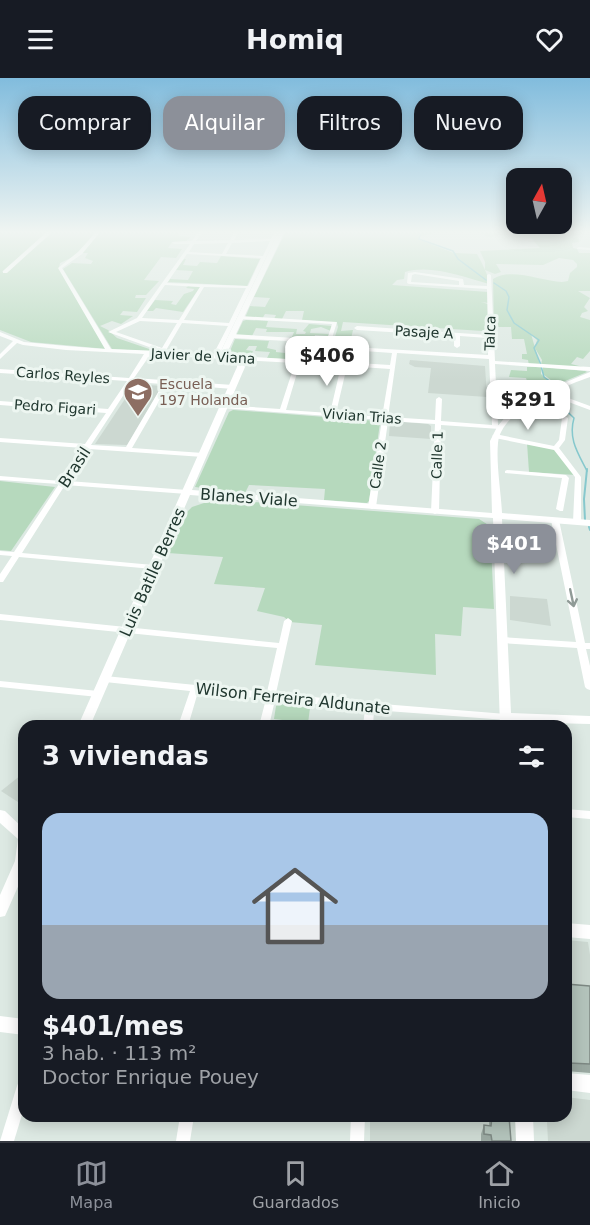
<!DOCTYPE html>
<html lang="es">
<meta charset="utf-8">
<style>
body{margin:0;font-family:"DejaVu Sans",sans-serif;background:#242831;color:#f1f3f6;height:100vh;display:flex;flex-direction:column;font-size:22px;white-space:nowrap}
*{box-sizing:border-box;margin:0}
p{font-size:20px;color:#9ea1a6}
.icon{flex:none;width:33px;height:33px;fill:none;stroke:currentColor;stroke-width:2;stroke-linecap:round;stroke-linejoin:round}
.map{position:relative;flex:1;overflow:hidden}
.details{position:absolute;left:18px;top:642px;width:554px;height:402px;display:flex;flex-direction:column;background:#171b24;border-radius:18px;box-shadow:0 3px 15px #0003}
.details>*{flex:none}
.banner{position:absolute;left:18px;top:18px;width:555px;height:54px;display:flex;gap:12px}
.needle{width:39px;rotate:8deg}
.buttons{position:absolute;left:506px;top:90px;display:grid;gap:12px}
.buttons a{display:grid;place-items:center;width:66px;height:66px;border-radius:12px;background:#171b24;box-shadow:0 3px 15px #0003;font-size:30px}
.price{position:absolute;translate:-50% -51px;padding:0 14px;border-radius:12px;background:#fff;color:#222;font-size:20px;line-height:39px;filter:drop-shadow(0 2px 3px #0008)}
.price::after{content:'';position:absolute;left:50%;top:36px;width:18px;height:14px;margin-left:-9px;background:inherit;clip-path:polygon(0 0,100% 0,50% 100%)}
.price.current{background:#8c9099;color:#fff}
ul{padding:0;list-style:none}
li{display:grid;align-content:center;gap:12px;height:318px;padding:0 24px}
li span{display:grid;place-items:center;height:186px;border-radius:18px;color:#555}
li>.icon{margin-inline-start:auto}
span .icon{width:108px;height:108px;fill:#fffc;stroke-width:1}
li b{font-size:26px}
h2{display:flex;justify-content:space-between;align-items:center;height:72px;padding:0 24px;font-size:26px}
.tag{padding:0 21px;border-radius:18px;background:#171b24;box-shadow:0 3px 15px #0003;font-size:21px;line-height:54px}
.tag.current{background:#8c9099;color:#fff}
header{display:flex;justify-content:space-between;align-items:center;height:78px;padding:0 24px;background:#171b24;font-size:27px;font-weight:700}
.menu{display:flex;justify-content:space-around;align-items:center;height:84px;border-top:2px solid #363941;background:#171b24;font-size:16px;color:#9ea1a6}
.menu a{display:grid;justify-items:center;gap:3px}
.menu .current{color:#8c9099}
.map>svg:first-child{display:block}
</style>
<header><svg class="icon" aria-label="menu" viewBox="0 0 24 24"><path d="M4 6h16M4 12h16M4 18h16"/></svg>Homiq<svg class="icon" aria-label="heart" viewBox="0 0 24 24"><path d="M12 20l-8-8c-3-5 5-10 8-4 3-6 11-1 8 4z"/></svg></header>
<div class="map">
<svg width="590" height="1063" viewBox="0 0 590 1063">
<rect width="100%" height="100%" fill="#dde9e3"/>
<g fill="#ccd8d1">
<polygon points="410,282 485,288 487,319 428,315 431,290 415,289 409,286"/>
<polygon points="135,306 162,308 127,367 95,366"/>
<polygon points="393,343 428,346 431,348 431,361 389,358 390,344"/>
<polygon points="510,518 547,521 551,548 510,542"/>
<polygon points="21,697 24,697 24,728 1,713"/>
<polygon points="566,862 588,864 590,877 590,994 566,991"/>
<polygon points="566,1019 590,1022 590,1063 548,1063 547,1044 542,1043 542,1038 566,1038"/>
<polygon points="370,1038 512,1038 516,1040 517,1063 370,1063"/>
</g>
<g fill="#b6d9bd">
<polygon points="0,153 48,153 2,194 6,195 54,153 97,153 75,178 60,185 59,189 107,271 31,264 0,252"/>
<polygon points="101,153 181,153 178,158 191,159 186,163 172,164 168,170 182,171 176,180 161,179 144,202 159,203 146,217 136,217 135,220 146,220 137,234 123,233 120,237 133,238 121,246 112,243 100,248 108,252 117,260 158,274 112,271 63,191 72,185 91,186 93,183 85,180 88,175 82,175"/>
<path d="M286 153H302L304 156 309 153H501L503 155C490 162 487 158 477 154 467 150 428 155 419 159L420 162 454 175 477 176C481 183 489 198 489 206 464 199 431 186 405 194L404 201 397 202 392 207 488 214V225L481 224 488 226V245H482L489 246 483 253 343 244 341 253 353 252 350 265H340L339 268 350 269 348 285 327 284 338 249 337 245 302 242 304 233H286L282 241H274L276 237 265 236 262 241 245 240 250 228 265 229 270 220 254 219Z"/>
<path d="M525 153H590L578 158 579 164 572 165 573 170 577 171 579 175H590V213H578L590 220 584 229 588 233 582 235 580 239 590 242V273L583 281 577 279 571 286 587 290 541 287 542 282 535 270 537 262 531 256 540 287H529L528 282 522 281V276H527L524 261H512L511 249H494L493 201C510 189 542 203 562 204L568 203 570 195 577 189V186L573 182 559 180 543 187 496 186 501 194 495 196 485 192V184L480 173 540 170Z"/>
<polygon points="221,178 260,181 247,208 168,204 170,201 188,202 193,193 176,192 184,181 186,181 183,187 197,188 200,184 217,185"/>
<polygon points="188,208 200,209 183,234 156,230 153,233 147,233 155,222 173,223 171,226 176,227 184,216 193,213 194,211 186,210"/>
<polygon points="246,242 268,243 266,249 297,251 296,256 305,256 306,254 303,253 309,246 332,248 331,253 321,249 311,251 310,255 329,256 328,258 315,257 314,262 285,261 292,259 294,254 266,254 267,251 256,250 252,258 236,258 243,243"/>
<polygon points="235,261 269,263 267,270 276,272 276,274 285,275 287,270 297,271 296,275 321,277 322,272 303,270 306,265 325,266 320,283 267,280 270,274 255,273 257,268 249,268 246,272 253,273 250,279 228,278"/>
<polygon points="527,289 541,289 541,296 551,305 550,311 501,335 498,331 497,312 526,314 527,311 545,312 549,309 522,307 522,310 512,309 511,307 515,307 515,303 527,303 526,300 509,299 511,292 527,293"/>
<polygon points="543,289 585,293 587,294 553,308 552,303 543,296"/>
<polygon points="233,332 377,343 380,345 369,423 367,425 324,422 325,411 249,407 245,415 195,409 229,334"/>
<polygon points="527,365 554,370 576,397 529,394"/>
<polygon points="0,403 55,409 11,473 0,472"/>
<polygon points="216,421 479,441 490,448 494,531 463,529 461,558 435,556 436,597 315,587 322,547 290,544 284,539 257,533 265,510 214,506 223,479 168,475 186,435 192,429"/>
<polygon points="280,626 310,630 308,645 274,641 276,628"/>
</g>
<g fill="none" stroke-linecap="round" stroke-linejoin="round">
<g stroke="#86c8cd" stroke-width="1.5">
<polyline points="417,153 420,157 419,161 453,173 458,181 486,202"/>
<polyline points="494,205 506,213 509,219 507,232 514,245 539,262 534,270 541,287"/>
<polyline points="541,288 544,299 551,304 552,310"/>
<path d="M554 321 574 340C568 361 578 375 587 393"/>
</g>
<g stroke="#86c8cd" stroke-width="2">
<polyline points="585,442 584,421 587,391"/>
<polyline points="589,449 590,452"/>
</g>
<g fill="#fff" fill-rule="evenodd">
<polygon points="48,153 53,153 7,195 3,195 3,193"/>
<path d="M97 153H101L82 176 62 190 111 271 160 273 108 254 137 240 190 166H174L172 164 192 163 199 153H203L196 163 230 162 235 153H239L234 162 271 161 275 153H279L275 161 278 162 274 163 219 277 320 283 326 265 232 260 229 258 232 256 327 262 332 246 238 241 237 240 240 238 337 244 325 283 390 287 392 275 350 272 349 271 352 269 488 277V260L460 258V268L457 270 454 268V258L357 252 354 250 357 248 488 257 487 211 409 206 407 205 408 195 415 194 463 201 464 207 487 208V197L489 196 491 197 495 283 590 289V293L495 286 498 347 503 349 500 351 441 347 439 434 435 436 431 434 435 346 388 343 376 429 372 431 368 429 382 342 222 330 221 329 224 327 280 331 295 285 150 277 134 300 233 307 236 309 233 311 169 306 132 370 203 375 206 377 203 379 89 371 68 403 187 412 190 414 187 416 65 407 22 475 153 487 157 489 153 491 19 479 3 504H0V496L12 478 0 477V473L14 474 59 406 0 402V398L61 403 83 370 0 364V360L85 366 106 335 0 327V323L108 331 127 303 0 295V291L129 300 144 276 66 272 23 267 17 265 0 281V276L13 263 0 258V254L24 264 66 268 105 271 58 190 78 174ZM270 163 263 178 226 176 232 165ZM228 165 222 176 189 174 194 166ZM187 176 261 180 248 208 167 205ZM415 196 459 203V207L411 204 412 197ZM165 207 200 209 179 242 142 240ZM204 209 246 210 229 245 184 242ZM140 243 177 245 162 270 116 254ZM182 245 228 248 213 277 165 274ZM397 275 489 281 492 347 441 343 442 321 439 319 436 321 435 342 388 339ZM300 285 341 288 330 335 286 332ZM347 288 390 291 382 339 336 335ZM132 304 163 306 126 369 91 367Z"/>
<polygon points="579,169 590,170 590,172 577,171 577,170"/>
<polygon points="549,313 590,328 590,332 547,316 546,315"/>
<polygon points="565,338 568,340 565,362 559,370 581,399 581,444 577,446 573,444 575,399 554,372 495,360 492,358 495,356 554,368 559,362 562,340"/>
<polygon points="507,392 566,397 569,400 563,433 560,433 556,431 562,400 505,395 505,393"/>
<polygon points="552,440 558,440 559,442 585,565 590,565 590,571 586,571 590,588 590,612 587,611 585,609 577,570 502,565 498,562 502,559 576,564 551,442"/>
<polygon points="0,536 279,565 284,543 288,540 292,543 276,615 370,625 506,636 509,637 511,639 509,641 506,642 374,632 373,648 363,648 365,631 275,622 269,648 259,648 266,621 198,614 188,648 178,648 190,613 105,604 102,603 100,601 102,599 105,598 267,614 277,570 0,542"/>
<polygon points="0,603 98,613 101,614 103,616 101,618 98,619 0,609"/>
<polygon points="566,731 590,733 590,741 566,739"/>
<polygon points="24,1001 24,1030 14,1063 0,1063 17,1008 19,1003"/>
<polygon points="180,1038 194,1038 190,1063 176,1063"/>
<polygon points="351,1038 365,1038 364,1063 350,1063"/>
</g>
<g fill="#fff" fill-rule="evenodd">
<path d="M279 153H285L227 275 228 278 242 282 245 289 192 412 492 435 490 363 497 349 506 338 531 319 590 294V299C563 309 501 331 498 365 496 386 501 414 502 435L590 442V448L502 441 511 635 590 638V646L512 644V648H500L493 440 190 417 90 648H78L237 289V284L224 280 220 275Z"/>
<polygon points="0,732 5,733 24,751 24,795 5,838 0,839 0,817 15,783 18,761 0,745"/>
<polygon points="566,845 590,847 590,861 566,859"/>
<polygon points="0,938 24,941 24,957 0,954"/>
<polygon points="566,995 590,997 590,1015 566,1012"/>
<polygon points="515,1038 533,1038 534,1063 516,1063"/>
</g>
</g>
<g fill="#9aa8a1">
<polygon points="566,906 590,908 590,995 566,993 566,994"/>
<polygon points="297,1038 315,1038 315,1040"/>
<polygon points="489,1038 509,1038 511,1063 481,1063 481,1056 484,1047 489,1047"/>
</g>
<g fill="#b3c3bb" stroke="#7d8883" stroke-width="1.5">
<polygon points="566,906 590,908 590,986 569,985 567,990 566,990 566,946 568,946 566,924"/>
<polygon points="492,1038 509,1038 511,1063 492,1063 491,1057 484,1056 484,1047 491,1048"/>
</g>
<defs><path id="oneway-shaft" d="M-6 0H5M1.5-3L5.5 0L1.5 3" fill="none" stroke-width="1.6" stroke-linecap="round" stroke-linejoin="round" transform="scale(1.5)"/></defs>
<use stroke="#909b97" href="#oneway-shaft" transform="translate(572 520) rotate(78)"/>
<linearGradient id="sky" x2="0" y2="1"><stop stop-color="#81bcdd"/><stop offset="0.51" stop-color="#f0f5f2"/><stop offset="1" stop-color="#f0f5f2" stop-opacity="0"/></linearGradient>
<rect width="590" height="302" fill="url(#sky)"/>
<defs>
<g id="school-pin" transform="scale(1.5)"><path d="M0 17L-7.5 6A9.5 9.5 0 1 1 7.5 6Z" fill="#8d6e63" stroke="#edf6f1"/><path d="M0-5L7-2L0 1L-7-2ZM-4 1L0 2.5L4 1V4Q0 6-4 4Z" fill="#fff"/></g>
</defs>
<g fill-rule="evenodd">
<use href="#school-pin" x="138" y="314"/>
</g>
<g text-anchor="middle" stroke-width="6" stroke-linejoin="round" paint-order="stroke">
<g font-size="14" fill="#20372f" stroke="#edf6f1">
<text transform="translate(424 254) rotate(3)" y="5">Pasaje A</text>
<text transform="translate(490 255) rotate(-88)" y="5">Talca</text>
<text transform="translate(203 278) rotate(3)" y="5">Javier de Viana</text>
<text transform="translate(63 297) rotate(4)" y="5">Carlos Reyles</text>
<text transform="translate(55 329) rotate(4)" y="5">Pedro Figari</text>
<text transform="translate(362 338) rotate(4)" y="5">Vivian Trias</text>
<text transform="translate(437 377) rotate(-88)" y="5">Calle 1</text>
<text transform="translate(378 387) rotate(-82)" y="5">Calle 2</text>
</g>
<g font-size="14" fill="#785e54" stroke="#edf6f1" text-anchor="start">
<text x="159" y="311">Escuela<tspan x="159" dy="16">197 Holanda</tspan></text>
</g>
<g font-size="16" fill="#20372f" stroke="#edf6f1">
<text transform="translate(74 389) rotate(-57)" y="6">Brasil</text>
<text transform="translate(249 419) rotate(4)" y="6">Blanes Viale</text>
<text transform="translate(152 494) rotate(-66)" y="6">Luis Batlle Berres</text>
<text transform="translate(293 620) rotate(6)" y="6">Wilson Ferreira Aldunate</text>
</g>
</g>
</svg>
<div class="buttons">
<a><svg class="needle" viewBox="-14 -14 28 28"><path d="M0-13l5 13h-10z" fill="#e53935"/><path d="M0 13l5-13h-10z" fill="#9ea1a6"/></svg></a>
</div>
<b class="price" style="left:327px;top:309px">$406</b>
<b class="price" style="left:528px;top:353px">$291</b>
<b class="price current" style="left:514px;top:497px">$401</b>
<div class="banner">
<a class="tag">Comprar</a>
<a class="tag current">Alquilar</a>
<a class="tag">Filtros</a>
<a class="tag">Nuevo</a>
</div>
<section class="details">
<h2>3 viviendas<svg class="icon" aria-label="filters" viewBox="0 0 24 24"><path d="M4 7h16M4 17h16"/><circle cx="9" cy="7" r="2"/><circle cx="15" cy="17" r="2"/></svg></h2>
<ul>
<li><span style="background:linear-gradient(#a9c7e8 60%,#9aa5b1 0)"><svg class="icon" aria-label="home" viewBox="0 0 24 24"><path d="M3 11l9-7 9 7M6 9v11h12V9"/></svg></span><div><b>$401/mes</b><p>3 hab. · 113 m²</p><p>Doctor Enrique Pouey</p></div></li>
</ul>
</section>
</div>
<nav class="menu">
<a class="current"><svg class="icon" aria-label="map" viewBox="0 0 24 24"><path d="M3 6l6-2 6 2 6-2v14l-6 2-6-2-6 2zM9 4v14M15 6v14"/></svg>Mapa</a>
<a><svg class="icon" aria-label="saved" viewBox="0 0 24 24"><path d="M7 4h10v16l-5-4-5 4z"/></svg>Guardados</a>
<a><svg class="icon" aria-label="home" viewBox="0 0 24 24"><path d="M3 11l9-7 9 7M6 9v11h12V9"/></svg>Inicio</a>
</nav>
